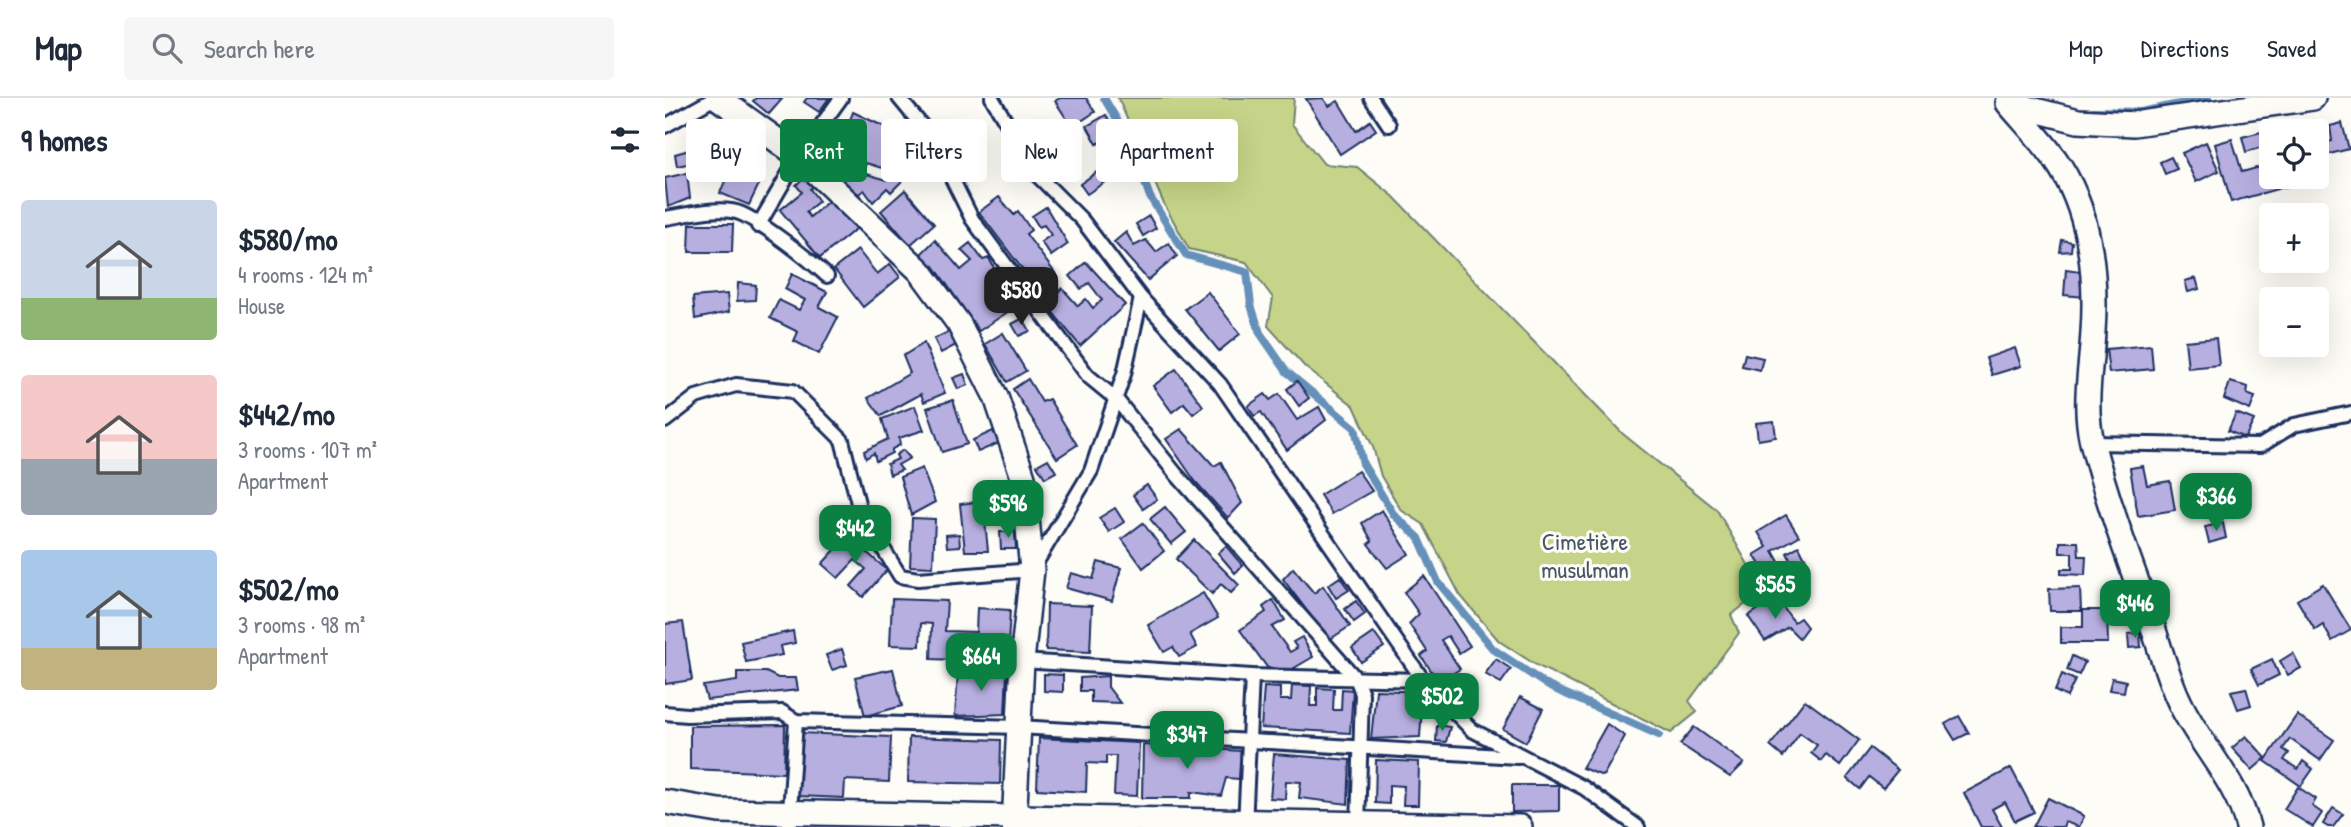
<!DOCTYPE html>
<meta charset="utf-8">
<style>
body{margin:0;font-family:"Patrick Hand",sans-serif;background:#f6f6f7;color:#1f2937;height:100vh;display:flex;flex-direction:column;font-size:26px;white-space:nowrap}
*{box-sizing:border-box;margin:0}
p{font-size:23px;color:#747a83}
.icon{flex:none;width:38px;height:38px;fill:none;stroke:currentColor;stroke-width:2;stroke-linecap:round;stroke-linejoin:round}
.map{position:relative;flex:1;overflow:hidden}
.side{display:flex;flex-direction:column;background:#fff;width:665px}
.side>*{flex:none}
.guide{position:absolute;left:21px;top:21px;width:665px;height:63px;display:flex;gap:14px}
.fabs{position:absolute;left:1594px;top:21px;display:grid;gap:14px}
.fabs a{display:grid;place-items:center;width:70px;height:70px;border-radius:7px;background:#fff;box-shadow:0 7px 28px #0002;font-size:35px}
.price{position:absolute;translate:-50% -60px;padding:0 16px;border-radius:14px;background:#0b8043;color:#fff;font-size:23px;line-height:46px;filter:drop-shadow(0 2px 4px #0008)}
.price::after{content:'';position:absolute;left:50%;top:42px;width:21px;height:16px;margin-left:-10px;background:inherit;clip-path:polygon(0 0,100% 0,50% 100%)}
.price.current{background:#222;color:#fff}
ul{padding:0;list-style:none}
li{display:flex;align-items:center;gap:21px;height:175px;padding:0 21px}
li span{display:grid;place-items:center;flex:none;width:196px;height:140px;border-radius:7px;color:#555}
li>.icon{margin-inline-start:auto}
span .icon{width:84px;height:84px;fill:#fffc;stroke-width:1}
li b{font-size:30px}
h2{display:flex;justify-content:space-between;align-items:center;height:84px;padding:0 21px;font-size:30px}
.chip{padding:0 24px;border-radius:7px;background:#fff;box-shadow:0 7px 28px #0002;font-size:24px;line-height:63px}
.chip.current{background:#0b8043;color:#fff}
header{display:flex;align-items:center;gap:42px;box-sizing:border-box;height:98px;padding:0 35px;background:#fff;border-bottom:2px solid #e0e1e3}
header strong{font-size:33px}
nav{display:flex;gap:38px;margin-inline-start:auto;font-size:24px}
.search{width:490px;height:63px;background:#f6f6f7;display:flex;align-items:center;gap:18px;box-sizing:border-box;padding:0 24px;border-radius:7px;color:#747a83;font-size:26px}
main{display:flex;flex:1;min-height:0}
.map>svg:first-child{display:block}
</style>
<header>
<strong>Map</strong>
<div class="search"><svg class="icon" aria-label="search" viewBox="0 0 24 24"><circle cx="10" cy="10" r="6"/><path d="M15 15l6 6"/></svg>Search here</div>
<nav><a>Map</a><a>Directions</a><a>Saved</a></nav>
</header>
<main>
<section class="side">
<h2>9 homes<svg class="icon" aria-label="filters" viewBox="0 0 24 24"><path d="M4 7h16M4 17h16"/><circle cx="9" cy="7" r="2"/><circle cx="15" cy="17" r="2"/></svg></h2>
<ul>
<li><span style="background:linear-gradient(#c9d6e8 70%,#8fb573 0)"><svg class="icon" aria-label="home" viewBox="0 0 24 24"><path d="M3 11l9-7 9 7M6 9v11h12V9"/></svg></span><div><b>$580/mo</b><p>4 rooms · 124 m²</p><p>House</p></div></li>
<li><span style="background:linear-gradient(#f6c9c9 60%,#9aa5b1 0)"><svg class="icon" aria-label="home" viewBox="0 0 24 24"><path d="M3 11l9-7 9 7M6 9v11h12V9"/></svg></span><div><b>$442/mo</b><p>3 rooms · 107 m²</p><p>Apartment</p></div></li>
<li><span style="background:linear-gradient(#a9c7e8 70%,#c2b280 0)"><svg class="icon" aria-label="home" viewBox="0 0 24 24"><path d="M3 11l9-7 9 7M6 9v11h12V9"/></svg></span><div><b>$502/mo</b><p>3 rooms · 98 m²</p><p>Apartment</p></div></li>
</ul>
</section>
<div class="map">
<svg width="1686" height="729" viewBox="0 0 1686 729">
<rect width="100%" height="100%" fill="#fdfcf7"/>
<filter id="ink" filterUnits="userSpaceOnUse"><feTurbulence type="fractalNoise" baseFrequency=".0143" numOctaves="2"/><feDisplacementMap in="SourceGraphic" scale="14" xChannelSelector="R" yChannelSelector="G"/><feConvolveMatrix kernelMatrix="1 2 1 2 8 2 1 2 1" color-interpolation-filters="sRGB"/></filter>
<g filter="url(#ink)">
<polygon fill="#c5d488" stroke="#708273" stroke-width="2" points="453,0 629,0 627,26 659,66 692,69 728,98 958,336 1052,412 1098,493 1066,517 1074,535 1024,603 1032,614 1006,635 871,567 834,543 795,497 758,426 736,412 716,378 708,349 689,308 640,269 603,228 608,200 581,164 524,151 499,106"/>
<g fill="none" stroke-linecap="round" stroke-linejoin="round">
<g stroke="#6590ba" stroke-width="8">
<polyline points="439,0 465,44 485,99 521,157 582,174 586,207 595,235 622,274 690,330 698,366 729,417 754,440 773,484 828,551 885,589 994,637"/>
<polyline points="1428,13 1476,14 1543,0"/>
</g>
</g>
<g fill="#b8afe1" stroke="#1b2f5e" stroke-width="2">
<polygon points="91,0 118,0 104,16 88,3"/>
<polygon points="142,0 164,0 154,14 139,4"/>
<polygon points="395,0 421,0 430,14 407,29 390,3"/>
<polygon points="658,0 664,8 673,3 691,33 705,23 711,32 675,56 641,1"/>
<polygon points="188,14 237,37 220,71 201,65 198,75 222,82 233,72 240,80 226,94 222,90 208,104 199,92 194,96 161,75 173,53"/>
<polygon points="441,17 451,35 432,46 422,28"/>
<polygon points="1677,25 1684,51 1661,57 1659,45 1667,43 1665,28"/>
<polygon points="407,33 416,47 396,59 387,45"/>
<polygon points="1600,33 1604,47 1581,54 1577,39"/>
<polygon points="1567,41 1577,74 1606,66 1606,79 1640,79 1641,83 1566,104 1550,46"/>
<polygon points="1541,44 1554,73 1531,84 1517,55"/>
<polygon points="458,49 467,64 452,74 443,59"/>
<polygon points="24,52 27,65 12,68 10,56"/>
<polygon points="1506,59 1512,71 1500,76 1495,64"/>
<polygon points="66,69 97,80 84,107 55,95"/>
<polygon points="439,69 446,80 422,96 415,86"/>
<polygon points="22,75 25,100 3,109 0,80"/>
<polygon points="142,77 150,87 145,91 154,103 141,114 145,119 167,100 192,130 155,160 115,112 137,94 131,87"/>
<polygon points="240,92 269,126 245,147 216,113"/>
<polygon points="334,99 349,117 353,113 366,132 361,136 390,175 370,188 314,114"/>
<polygon points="381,109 403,146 386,158 376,144 386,137 379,127 374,129 367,118"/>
<polygon points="484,118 491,130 478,138 471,126"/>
<polygon points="25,126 68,126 67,154 24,154"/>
<polygon points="461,134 469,148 481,142 491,154 504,145 512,158 483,182 449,144"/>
<polygon points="270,142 296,172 307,163 296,152 305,145 318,162 324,160 336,184 344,179 358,204 314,233 269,168 265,171 255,157"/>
<polygon points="1397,142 1407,144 1406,153 1395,154"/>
<polygon points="193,152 212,176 225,166 235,179 198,209 169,171"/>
<polygon points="421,164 460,207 415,248 381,206 397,190 413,208 421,201 428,210 437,202 424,185 416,191 405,178"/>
<polygon points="1401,171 1422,174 1420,199 1399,197"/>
<polygon points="127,176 162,194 154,209 173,219 154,256 129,243 133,234 105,220 114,202 134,212 140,202 120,191"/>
<polygon points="1531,180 1534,191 1523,194 1520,183"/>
<polygon points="73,185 91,187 90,202 72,203"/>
<polygon points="543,194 575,236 554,253 520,211"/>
<polygon points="62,196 64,214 30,221 28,199"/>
<polygon points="358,220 365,233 354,238 347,226"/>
<polygon points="287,232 293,246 276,255 269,241"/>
<polygon points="338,235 361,273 342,284 320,246"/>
<polygon points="1551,240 1554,267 1523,270 1520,243"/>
<polygon points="259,245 280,295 259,304 256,296 216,318 203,300 245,275 238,258"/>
<polygon points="1486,247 1488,271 1444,275 1441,251"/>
<polygon points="1350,250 1356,268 1327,277 1321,260"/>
<polygon points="1080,256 1098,260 1095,272 1077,268"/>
<polygon points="511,271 538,308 528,316 519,305 507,314 488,288"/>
<polygon points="299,276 303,287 293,291 288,280"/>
<polygon points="363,281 377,304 384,301 412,347 392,360 348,291"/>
<polygon points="632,283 644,300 634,308 622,291"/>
<polygon points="1565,284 1583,289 1582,296 1590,299 1585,312 1559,301"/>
<polygon points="600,296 605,302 614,296 632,322 654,309 661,322 622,352 596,314 589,318 583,308"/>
<polygon points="288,302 302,346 277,354 262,310"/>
<polygon points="250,308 259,332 234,340 235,347 227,351 227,355 211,363 209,355 201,360 199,353 223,341 217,321"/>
<polygon points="1571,315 1589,322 1580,340 1563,333"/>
<polygon points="1109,323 1111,339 1093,342 1091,325"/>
<polygon points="516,331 549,368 556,364 577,405 563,420 530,383 501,341"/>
<polygon points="328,333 334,345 313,354 308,342"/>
<polygon points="238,352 245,360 233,367 237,372 225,377 222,366 233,361 231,357"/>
<polygon points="383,361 391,374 380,380 372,367"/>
<polygon points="1478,368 1482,387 1505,383 1510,412 1473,418 1465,370"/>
<polygon points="257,370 270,404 246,417 235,379"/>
<polygon points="693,373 707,393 667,416 655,397"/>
<polygon points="482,387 492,401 478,411 468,397"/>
<polygon points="318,403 323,453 300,453 295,406"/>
<polygon points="1546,405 1548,416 1537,418 1534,408"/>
<polygon points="500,409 521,434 506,446 485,421"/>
<polygon points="450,410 459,424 444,434 434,420"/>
<polygon points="717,412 744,456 722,470 703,446 707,443 697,425"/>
<polygon points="1121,417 1134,438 1108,453 1114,464 1099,473 1089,457 1102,449 1093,434"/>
<polygon points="247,420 270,421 268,469 245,468"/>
<polygon points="478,425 499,453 478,470 457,441"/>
<polygon points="1558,425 1561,440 1544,445 1540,429"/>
<polygon points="335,434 350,434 351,451 336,451"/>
<polygon points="294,436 295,448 282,449 281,437"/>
<polygon points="183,438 222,472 198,499 186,488 201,471 190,462 173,480 157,466"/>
<polygon points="529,442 574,487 566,495 556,486 547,496 511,461"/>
<polygon points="1395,444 1413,444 1414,458 1421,458 1420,477 1396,476 1396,471 1407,471 1407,455 1395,455"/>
<polygon points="561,448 578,468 570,475 553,455"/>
<polygon points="1134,448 1142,464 1130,470 1122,455"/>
<polygon points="433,464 456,470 447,503 401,490 406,475 428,481"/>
<polygon points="628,470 649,495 658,488 685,528 664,542 618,481"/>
<polygon points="759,478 805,548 794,555 783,538 776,542 795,571 774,584 756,558 762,553 744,526 754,516 739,494"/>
<polygon points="675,479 684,492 671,500 663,487"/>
<polygon points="1658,486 1686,532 1667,543 1658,527 1650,532 1632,502"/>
<polygon points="1415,490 1416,512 1442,512 1443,545 1396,545 1396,529 1418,529 1418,513 1385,513 1384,491"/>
<polygon points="538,495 553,520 525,536 532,549 514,559 508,549 499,554 483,527"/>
<polygon points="1111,500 1129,524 1135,520 1142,529 1134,540 1123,529 1100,543 1083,518"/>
<polygon points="227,501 282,503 280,533 311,534 312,510 345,512 342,564 266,561 267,526 256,525 255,548 225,547"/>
<polygon points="608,502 620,522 607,529 625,554 632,550 628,544 637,539 648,559 624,573 602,569 575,532 601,514 598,509"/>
<polygon points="691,503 700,516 689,524 680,511"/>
<polygon points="382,506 427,508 425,554 381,552"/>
<polygon points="18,524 27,582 0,586 0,526"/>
<polygon points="128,533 130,545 115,548 117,557 81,564 76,544"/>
<polygon points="709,535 719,549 696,564 687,550"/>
<polygon points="1475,535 1476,549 1464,550 1463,536"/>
<polygon points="177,551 182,567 167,572 161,557"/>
<polygon points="1628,555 1636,570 1623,577 1615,563"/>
<polygon points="1407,558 1420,564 1414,577 1402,572"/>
<polygon points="831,561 846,571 836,585 820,576"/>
<polygon points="1607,561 1614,577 1594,587 1586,571"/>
<polygon points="228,571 237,608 200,618 190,579"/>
<polygon points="342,573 340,616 290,618 293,574"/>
<polygon points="72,574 101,574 113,580 131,580 133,592 42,602 38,588 72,583"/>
<polygon points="379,576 398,577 398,594 379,593"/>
<polygon points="1397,576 1410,582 1402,599 1390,593"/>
<polygon points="443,578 443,589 455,605 426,604 426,593 415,593 415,580"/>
<polygon points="1447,580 1461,583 1459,594 1444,592"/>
<polygon points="627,587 646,588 645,608 652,608 652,590 669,591 668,612 676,612 677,591 688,592 685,635 596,630 599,589 615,590 615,602 626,602"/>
<polygon points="1581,590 1586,607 1573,611 1566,593"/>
<polygon points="711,592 758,594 755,639 706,641"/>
<polygon points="855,599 878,611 861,644 838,631"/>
<polygon points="1140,602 1194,642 1175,668 1161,657 1156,663 1146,655 1152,647 1135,635 1118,659 1105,648"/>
<polygon points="1632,617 1669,642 1655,662 1625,641 1618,651 1624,655 1619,662 1633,671 1638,663 1648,671 1636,688 1600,663"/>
<polygon points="1294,618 1304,635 1290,642 1280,626"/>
<polygon points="942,626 960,638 938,678 917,670"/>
<polygon points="120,627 119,675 25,671 25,628"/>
<polygon points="772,627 785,629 781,644 771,643"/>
<polygon points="1029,629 1079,665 1065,679 1015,646"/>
<polygon points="135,635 226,639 224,684 180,682 179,700 133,698"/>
<polygon points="1581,638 1601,660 1587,672 1567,650"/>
<polygon points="244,639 336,642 335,686 243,684"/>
<polygon points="374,640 474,645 472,698 449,697 451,658 441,658 441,666 422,665 421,694 372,691"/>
<polygon points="478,647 577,653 574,681 561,680 556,698 526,694 526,700 477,700"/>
<polygon points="1205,650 1233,672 1218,690 1204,679 1195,691 1182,680"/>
<polygon points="609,656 685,662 683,706 634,700 636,684 621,683 620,701 605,700"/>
<polygon points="711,662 754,664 753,707 738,707 739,688 724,687 724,706 710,705"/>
<polygon points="1346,670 1369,714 1350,723 1340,704 1327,711 1337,729 1316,729 1299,695"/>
<polygon points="847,687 894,687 894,713 847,714"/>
<polygon points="1633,689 1651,701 1647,708 1657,715 1648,729 1619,711"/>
<polygon points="1383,700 1419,718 1414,729 1400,724 1398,729 1368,729"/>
<polygon points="1668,710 1678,716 1668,729 1663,729 1658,726"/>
</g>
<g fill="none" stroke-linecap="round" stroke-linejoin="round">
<g stroke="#1b2f5e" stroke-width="18">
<g id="lane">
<polyline points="234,0 267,40 307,121 423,278 451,301 511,376 692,582 697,596 693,729"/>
<polyline points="327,0 372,77 417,122 476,200 555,286 758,582 807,632 919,690 973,729"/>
<polyline points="706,0 724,27"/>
<polyline points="0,28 50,0"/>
<path d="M0 120C22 117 56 107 77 116 99 126 144 161 162 178"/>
<polyline points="93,128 134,58 176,0"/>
<polyline points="0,323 31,299 71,287 128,293 177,342 195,413 235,478 253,481 367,472 426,373 459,276 476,200"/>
<polyline points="1428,345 1595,348 1629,327 1686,315"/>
<polyline points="357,563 587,578 758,582"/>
<polyline points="0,615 22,617 117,614 131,623 354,629 853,659"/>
<polyline points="580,728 587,578"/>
<polyline points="124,729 131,623"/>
</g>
</g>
<g stroke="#1b2f5e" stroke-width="28">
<g id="street">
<polyline points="53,0 134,58 255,173 294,226 331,299 358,379 367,472 357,563 349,729"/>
<polyline points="0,704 54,713 855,729"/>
<path d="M1583 729C1572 683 1535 647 1515 605 1502 578 1494 547 1485 520 1464 462 1442 403 1427 344 1418 306 1426 272 1428 234 1432 176 1425 110 1390 61 1376 41 1358 23 1343 5L1413 23 1469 26 1648 0"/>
</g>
</g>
<use href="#lane" stroke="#fdfcf7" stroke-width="12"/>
<use href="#street" stroke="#fdfcf7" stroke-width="23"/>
</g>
</g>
<g text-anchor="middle" stroke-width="6" stroke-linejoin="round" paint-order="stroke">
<g font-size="24" fill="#465868" stroke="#fdfcf7">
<text x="920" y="452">Cimetière<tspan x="920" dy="28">musulman</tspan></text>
</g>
</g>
</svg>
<div class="fabs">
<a><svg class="icon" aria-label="locate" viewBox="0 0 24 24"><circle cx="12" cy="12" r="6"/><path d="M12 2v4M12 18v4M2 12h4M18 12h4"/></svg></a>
<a>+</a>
<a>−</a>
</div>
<b class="price current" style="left:356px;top:229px">$580</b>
<b class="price" style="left:1551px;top:435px">$366</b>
<b class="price" style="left:343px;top:442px">$596</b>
<b class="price" style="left:190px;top:467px">$442</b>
<b class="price" style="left:1110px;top:523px">$565</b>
<b class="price" style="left:1470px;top:542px">$446</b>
<b class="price" style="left:316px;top:595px">$664</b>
<b class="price" style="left:777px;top:635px">$502</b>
<b class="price" style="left:522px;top:673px">$347</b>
<div class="guide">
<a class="chip">Buy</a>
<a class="chip current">Rent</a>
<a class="chip">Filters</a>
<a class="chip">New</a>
<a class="chip">Apartment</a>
</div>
</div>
</main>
